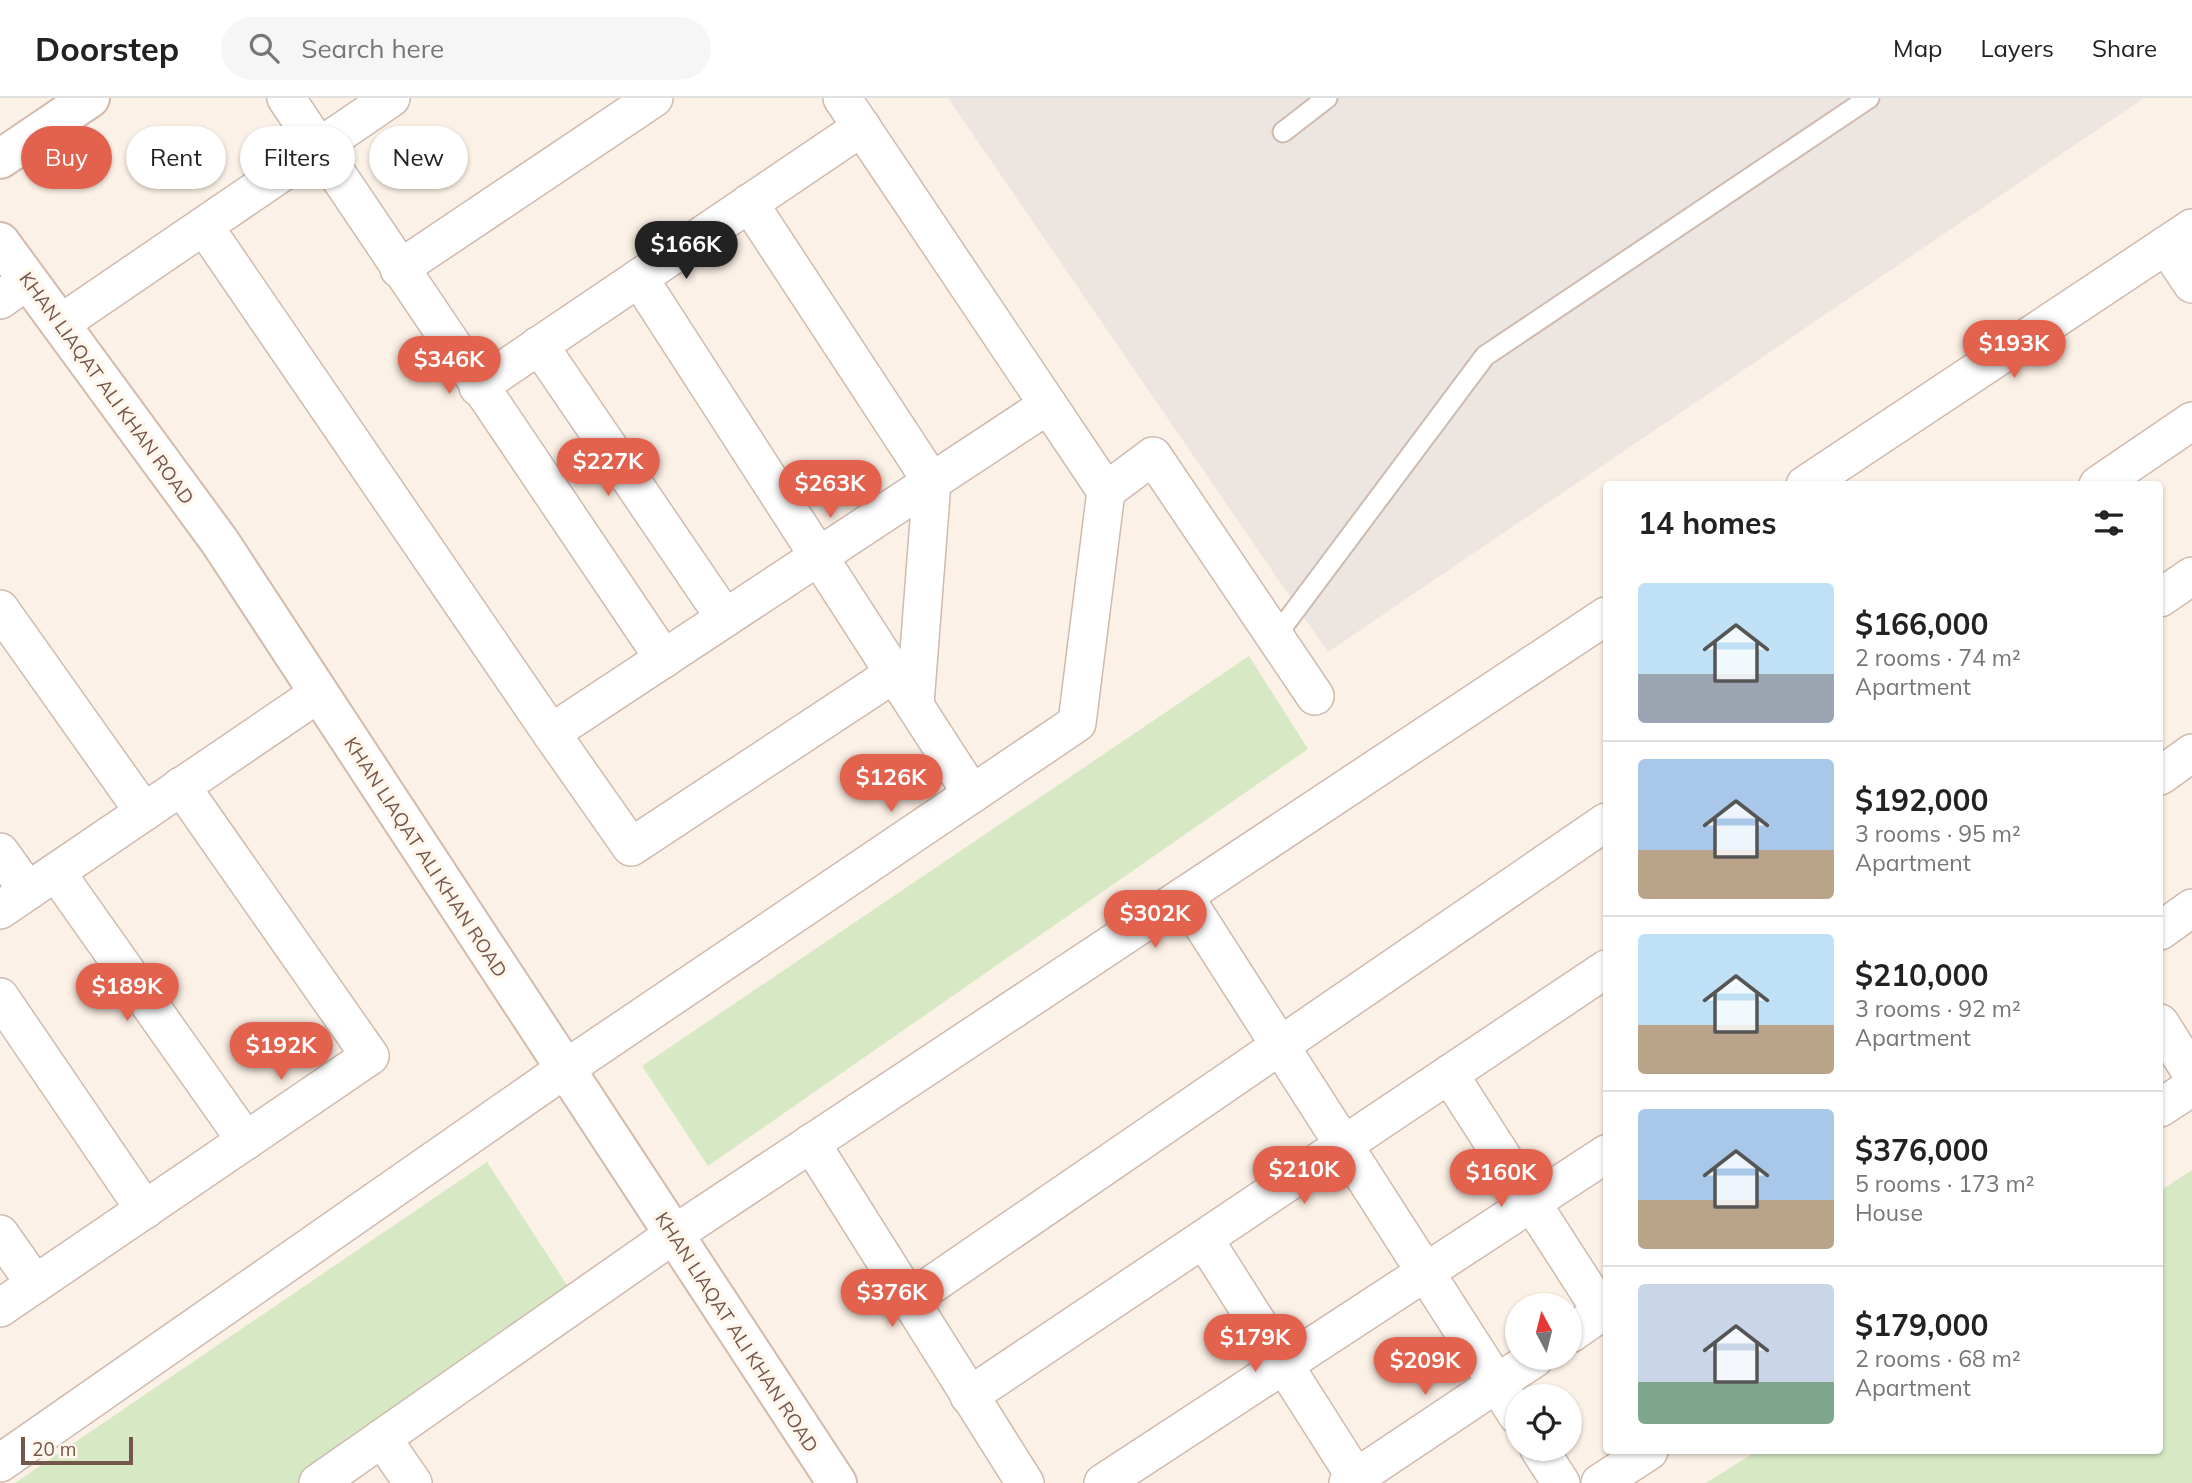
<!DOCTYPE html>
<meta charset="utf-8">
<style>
body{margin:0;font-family:Mulish,sans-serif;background:#f6f6f6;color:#222;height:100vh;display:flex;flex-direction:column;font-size:26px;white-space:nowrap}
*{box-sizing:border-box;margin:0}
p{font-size:23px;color:#767676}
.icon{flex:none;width:38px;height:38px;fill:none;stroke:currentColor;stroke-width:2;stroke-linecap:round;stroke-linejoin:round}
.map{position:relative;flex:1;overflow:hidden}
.side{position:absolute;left:1603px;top:383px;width:560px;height:973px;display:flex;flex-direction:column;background:#fff;border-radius:7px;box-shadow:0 2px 5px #0004}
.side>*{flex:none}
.guide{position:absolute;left:21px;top:28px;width:665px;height:63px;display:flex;gap:14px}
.needle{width:46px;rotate:353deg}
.controls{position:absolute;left:1505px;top:1195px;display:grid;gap:14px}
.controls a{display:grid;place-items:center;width:77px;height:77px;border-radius:50%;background:#fff;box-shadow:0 2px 5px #0004;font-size:35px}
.scale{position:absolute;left:21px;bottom:18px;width:112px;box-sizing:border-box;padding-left:7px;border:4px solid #75564b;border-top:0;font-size:19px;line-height:24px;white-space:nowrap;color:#75564b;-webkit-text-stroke:5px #fff6ec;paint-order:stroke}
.price{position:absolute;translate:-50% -60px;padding:0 16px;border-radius:24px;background:#e3624e;color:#fff;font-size:23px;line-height:46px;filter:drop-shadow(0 2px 4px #0008)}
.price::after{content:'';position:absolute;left:50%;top:42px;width:21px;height:16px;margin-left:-10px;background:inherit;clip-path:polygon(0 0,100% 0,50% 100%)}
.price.active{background:#222;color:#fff}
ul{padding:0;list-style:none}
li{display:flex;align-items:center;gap:21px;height:175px;padding:0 35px}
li+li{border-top:2px solid #e0e0e0}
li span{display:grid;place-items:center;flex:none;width:196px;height:140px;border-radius:7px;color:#555}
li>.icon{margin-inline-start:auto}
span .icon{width:84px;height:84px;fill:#fffc;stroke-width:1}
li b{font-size:30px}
h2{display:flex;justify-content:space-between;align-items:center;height:84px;padding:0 35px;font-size:30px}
.chip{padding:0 24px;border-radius:32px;background:#fff;box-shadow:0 2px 5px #0004;font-size:24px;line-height:63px}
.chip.active{background:#e3624e;color:#fff}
header{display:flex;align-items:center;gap:42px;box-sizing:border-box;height:98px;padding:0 35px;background:#fff;border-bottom:2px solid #e0e0e0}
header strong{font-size:33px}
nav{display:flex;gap:38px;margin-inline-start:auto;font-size:24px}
.search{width:490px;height:63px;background:#f6f6f6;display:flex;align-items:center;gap:18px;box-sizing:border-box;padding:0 24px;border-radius:38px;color:#767676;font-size:26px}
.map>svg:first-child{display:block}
</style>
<header>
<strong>Doorstep</strong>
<div class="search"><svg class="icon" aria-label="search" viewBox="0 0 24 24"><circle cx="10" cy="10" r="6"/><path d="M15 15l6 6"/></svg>Search here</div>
<nav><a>Map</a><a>Layers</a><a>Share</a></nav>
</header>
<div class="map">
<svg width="2192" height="1385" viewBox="0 0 2192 1385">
<rect width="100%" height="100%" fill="#fcf1e6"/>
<polygon fill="#ece5e0" points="948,0 2144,0 1328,554"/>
<g fill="#d7e9c4">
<polygon points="1249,558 1308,651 708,1068 642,968"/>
<polygon points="487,1064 580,1207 304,1385 15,1385"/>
<polygon points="2192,1072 2192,1385 1706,1385 1757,1353 2160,1353 2160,1093"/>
</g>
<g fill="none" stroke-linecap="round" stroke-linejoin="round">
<g stroke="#cfbaaf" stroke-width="23">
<g id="lane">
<polyline points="1283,34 1327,0"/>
<polyline points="1275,539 1485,258 1869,0"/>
</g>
</g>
<g stroke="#cfbaaf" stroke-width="40">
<g id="street">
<polyline points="286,0 664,561"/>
<polyline points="842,0 1106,393 1153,358 1315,598"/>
<polyline points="749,105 932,384 915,606"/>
<polyline points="204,128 551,635 1048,307"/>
<polyline points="2166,147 2192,186"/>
<polyline points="399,171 654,0"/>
<polyline points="639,180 972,696"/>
<polyline points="0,202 28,182"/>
<polyline points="60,226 391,0"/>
<polyline points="539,247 725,520"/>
<polyline points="478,289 862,29"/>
<polyline points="1805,387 2192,130"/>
<polyline points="2098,387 2192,323"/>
<polyline points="2160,500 2192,478"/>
<polyline points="0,511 144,714"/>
<polyline points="551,635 631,749 895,575"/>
<polyline points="2160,678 2192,655"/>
<polyline points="0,754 28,793"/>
<polyline points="56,774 246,1043"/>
<polyline points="1184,798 1517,1317"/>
<polyline points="0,812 319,595"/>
<polyline points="2160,833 2192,810"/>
<polyline points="0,899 145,1112"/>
<polyline points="2160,925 2192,976"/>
<polyline points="1449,976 1602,1214"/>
<polyline points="2160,1010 2192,989"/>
<polyline points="811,1045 1025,1385"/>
<polyline points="0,1136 35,1186"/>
<polyline points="1204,1141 1356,1380"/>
<polyline points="908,1203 1606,724"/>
<polyline points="0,1210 370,958 181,688"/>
<polyline points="1570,1236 1606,1211"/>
<polyline points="969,1298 1606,871"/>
<polyline points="382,1340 413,1385"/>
<polyline points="1539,1351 1561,1385"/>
<polyline points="0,1365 565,971 1077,625 1106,393"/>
<polyline points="318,1385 673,1137 1606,518"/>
<polyline points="1103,1385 1606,1056"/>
<polyline points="1348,1385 1535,1260"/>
<polyline points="1600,1385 1649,1353"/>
</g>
</g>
<g stroke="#d2baad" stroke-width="42">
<g id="secondary">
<polyline points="0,61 90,0"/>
<polyline points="0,144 220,444 837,1385"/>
</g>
</g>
<use href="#lane" stroke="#fff" stroke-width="19"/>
<use href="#street" stroke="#fff" stroke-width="37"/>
<use href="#secondary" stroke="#fff" stroke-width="38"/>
</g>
<g text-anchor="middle" stroke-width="7" stroke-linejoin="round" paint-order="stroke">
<g font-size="19" fill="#75564b" stroke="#fff6ec">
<text transform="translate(107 290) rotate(54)" y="7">KHAN LIAQAT ALI KHAN ROAD</text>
<text transform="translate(426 759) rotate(57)" y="7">KHAN LIAQAT ALI KHAN ROAD</text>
<text transform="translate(737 1234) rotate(57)" y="7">KHAN LIAQAT ALI KHAN ROAD</text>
</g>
</g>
</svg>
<div class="controls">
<a><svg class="needle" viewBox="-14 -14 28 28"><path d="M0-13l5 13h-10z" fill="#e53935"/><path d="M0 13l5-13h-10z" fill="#767676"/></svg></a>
<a><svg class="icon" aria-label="locate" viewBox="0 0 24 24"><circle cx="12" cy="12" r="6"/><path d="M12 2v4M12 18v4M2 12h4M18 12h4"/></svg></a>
</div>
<div class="scale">20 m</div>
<b class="price active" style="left:686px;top:183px">$166K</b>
<b class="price" style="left:2014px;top:282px">$193K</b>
<b class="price" style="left:449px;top:298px">$346K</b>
<b class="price" style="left:608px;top:400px">$227K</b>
<b class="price" style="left:830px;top:422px">$263K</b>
<b class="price" style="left:891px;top:716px">$126K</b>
<b class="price" style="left:1155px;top:852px">$302K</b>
<b class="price" style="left:127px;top:925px">$189K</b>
<b class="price" style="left:281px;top:984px">$192K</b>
<b class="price" style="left:1304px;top:1108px">$210K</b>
<b class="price" style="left:1501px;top:1111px">$160K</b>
<b class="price" style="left:892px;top:1231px">$376K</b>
<b class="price" style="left:1255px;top:1276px">$179K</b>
<b class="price" style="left:1425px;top:1299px">$209K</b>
<div class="guide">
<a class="chip active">Buy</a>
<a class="chip">Rent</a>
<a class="chip">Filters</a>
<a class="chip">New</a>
</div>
<section class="side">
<h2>14 homes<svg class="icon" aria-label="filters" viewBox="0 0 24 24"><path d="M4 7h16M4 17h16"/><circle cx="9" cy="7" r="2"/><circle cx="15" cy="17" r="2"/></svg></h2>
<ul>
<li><span style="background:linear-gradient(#bfe0f5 65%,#9aa5b1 0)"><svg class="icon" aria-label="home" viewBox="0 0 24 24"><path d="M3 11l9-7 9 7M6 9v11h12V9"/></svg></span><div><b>$166,000</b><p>2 rooms · 74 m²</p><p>Apartment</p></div></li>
<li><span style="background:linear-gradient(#a9c7e8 65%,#b9a48a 0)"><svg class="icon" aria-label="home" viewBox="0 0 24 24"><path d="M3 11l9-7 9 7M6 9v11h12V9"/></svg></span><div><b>$192,000</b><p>3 rooms · 95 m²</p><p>Apartment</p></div></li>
<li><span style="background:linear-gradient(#bfe0f5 65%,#b9a48a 0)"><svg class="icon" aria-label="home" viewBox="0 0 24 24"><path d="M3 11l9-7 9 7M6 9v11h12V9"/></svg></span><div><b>$210,000</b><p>3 rooms · 92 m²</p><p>Apartment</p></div></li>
<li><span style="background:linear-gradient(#a9c7e8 65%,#b9a48a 0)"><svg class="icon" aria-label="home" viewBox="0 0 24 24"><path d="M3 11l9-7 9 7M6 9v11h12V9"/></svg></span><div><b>$376,000</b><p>5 rooms · 173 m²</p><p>House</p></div></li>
<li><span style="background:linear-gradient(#c9d6e8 70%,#7fa58c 0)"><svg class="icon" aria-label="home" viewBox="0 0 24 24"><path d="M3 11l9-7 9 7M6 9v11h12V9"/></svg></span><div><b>$179,000</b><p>2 rooms · 68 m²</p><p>Apartment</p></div></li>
</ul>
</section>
</div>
